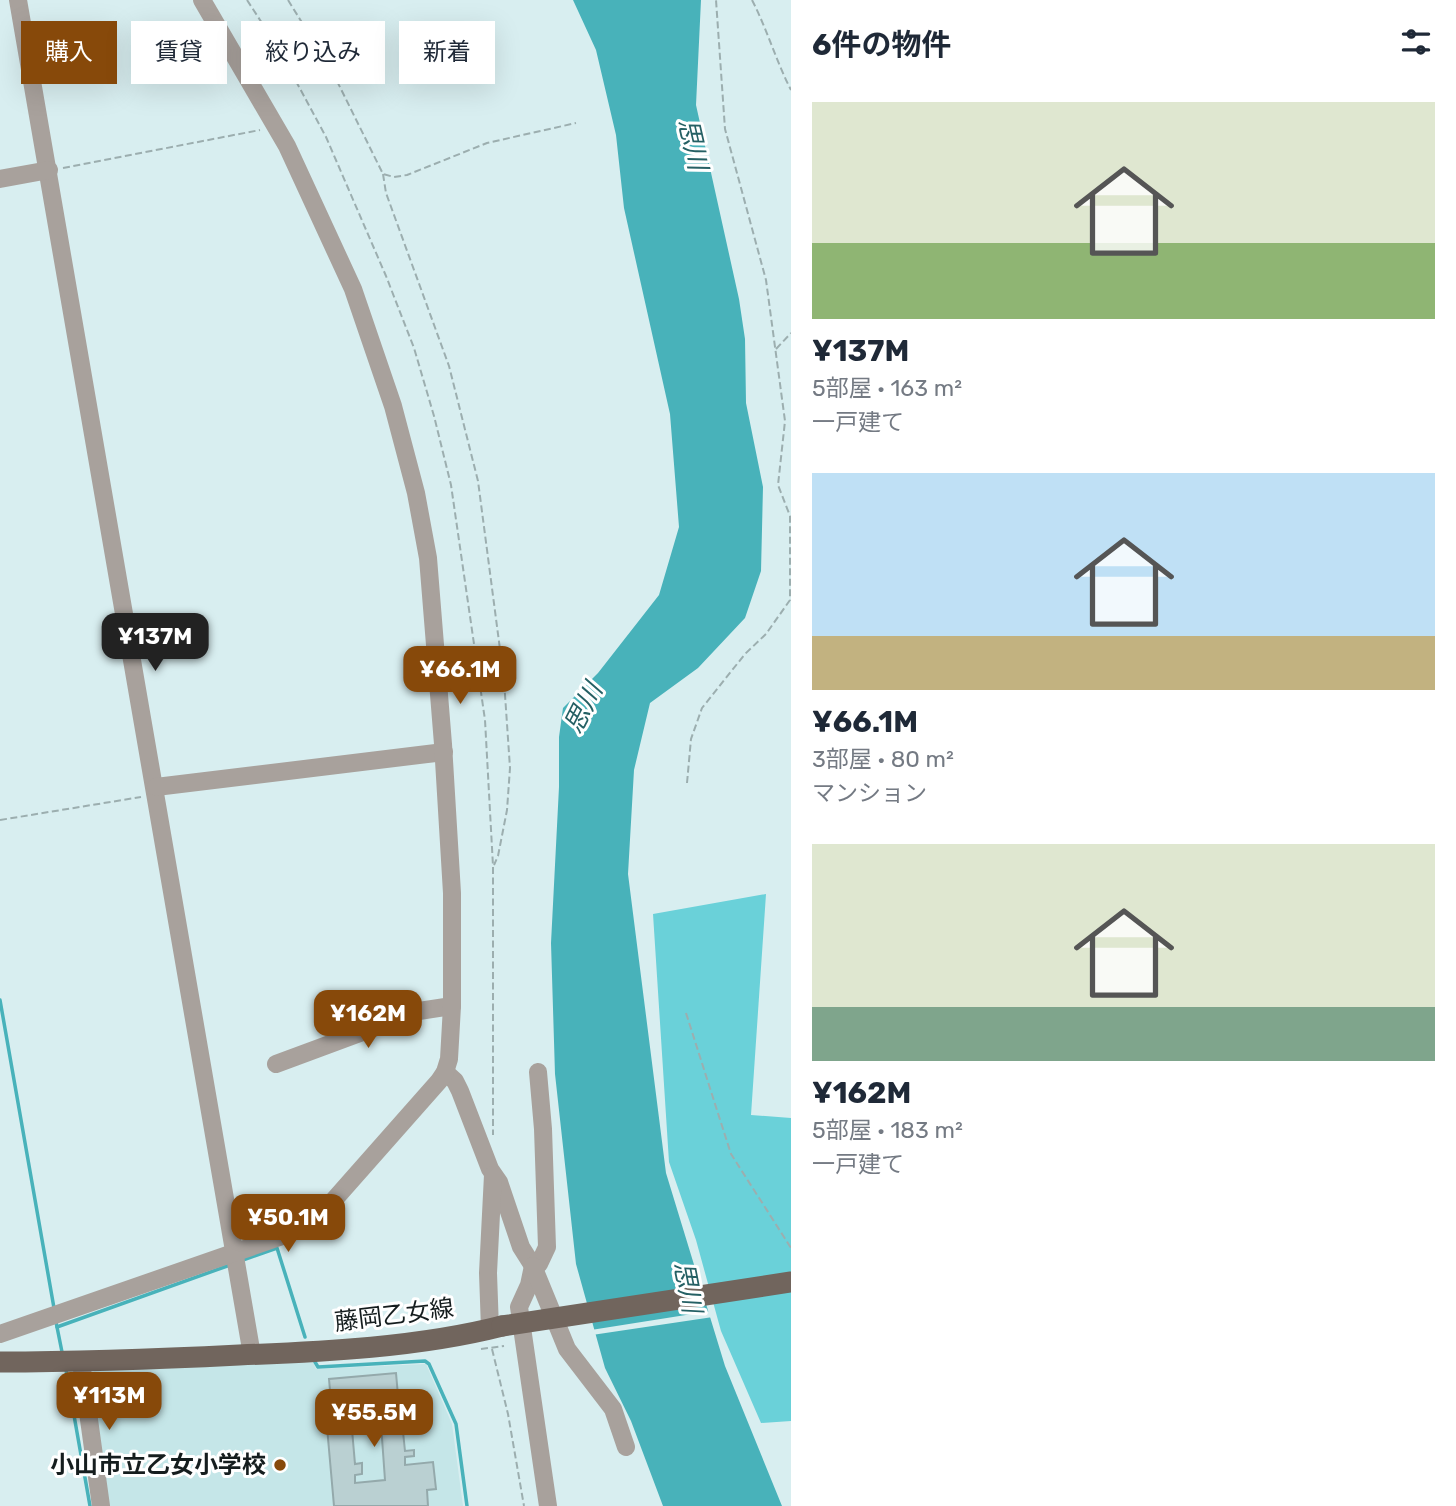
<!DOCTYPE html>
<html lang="ja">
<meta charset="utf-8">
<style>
body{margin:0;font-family:Rubik,"Noto Sans JP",sans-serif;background:#f6f6f7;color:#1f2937;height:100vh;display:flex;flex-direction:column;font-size:26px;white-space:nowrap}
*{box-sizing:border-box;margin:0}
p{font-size:23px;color:#747a83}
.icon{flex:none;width:38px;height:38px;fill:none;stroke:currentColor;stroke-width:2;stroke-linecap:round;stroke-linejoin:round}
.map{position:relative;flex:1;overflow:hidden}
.drawer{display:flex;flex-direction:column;background:#fff;width:665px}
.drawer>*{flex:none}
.guide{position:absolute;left:21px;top:21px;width:665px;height:63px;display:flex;gap:14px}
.price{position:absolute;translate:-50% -60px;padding:0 16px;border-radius:14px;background:#87490a;color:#fff;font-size:23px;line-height:46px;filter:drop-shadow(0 2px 4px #0008)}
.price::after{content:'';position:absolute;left:50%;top:42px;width:21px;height:16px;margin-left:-10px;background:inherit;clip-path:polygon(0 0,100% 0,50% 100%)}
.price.active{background:#222;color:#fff}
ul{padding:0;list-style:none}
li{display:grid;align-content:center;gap:14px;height:371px;padding:0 21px}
li span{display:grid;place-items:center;height:217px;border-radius:0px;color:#555}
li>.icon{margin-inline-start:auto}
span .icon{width:126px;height:126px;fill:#fffc;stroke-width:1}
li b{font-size:30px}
h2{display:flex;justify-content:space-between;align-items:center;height:84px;padding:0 21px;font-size:30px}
.tag{padding:0 24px;border-radius:0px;background:#fff;box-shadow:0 7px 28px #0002;font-size:24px;line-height:63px}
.tag.active{background:#87490a;color:#fff}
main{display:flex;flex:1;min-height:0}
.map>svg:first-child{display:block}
</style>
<main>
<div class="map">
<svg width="791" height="1506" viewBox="0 0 791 1506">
<rect width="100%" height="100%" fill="#d8eef0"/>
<polygon fill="#c5e6e8" points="313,1362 316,1369 426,1364 452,1424 463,1506 108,1506 90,1377 95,1370"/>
<polygon fill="#6ad1d9" points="766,894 751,1115 791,1118 791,1421 761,1423 721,1331 696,1240 669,1162 653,914"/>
<polygon fill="#48b2ba" points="573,0 701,0 696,105 739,299 745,339 746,403 763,487 761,571 745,618 698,668 650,703 634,770 628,874 666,1173 725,1366 782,1506 663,1506 631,1421 605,1368 576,1264 555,1074 551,943 559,787 559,737 563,708 598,673 659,595 679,527 670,414 624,208 616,135 596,50"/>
<polygon fill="#d8eef0" points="711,1311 713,1317 592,1335 591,1330"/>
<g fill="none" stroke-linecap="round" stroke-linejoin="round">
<g stroke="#48b2ba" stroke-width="3.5">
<polyline points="0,1000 54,1308"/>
<polyline points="240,1261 277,1248 305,1337"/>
<polyline points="56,1322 62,1352"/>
<polyline points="57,1327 230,1265"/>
<polyline points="315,1362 318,1367 425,1361 429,1364 456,1424 467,1506"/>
<polyline points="66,1370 90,1506"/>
</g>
</g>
<polygon fill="#bad0d2" stroke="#94a9ab" stroke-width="2" points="396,1373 399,1407 363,1410 364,1417 351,1418 355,1464 362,1463 362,1474 355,1475 355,1483 385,1480 381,1424 402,1422 405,1451 414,1450 414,1456 405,1457 405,1465 433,1462 436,1489 427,1490 428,1506 334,1506 327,1427 346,1425 345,1412 332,1413 329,1379"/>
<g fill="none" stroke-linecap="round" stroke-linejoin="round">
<g stroke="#9caeaf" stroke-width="2" stroke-dasharray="7 3.5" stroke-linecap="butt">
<polyline points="247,0 277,46 326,137 386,276 414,348 434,416 451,485 485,720 493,866 493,1135"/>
<polyline points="288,0 332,71 383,174 394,177 407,175 487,143 576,123"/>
<path d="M752 0C767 29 776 61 791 90"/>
<polyline points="63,168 260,130"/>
<polyline points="383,174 386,193 449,366 478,481 504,680 510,768 507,810 498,856 494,865"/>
<polyline points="776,349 791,333"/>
<polyline points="687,783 691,739 702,708 745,654 766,634 790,600 790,516 778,485 785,421 766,280 725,129 716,0"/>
<polyline points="0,820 141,797"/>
<polyline points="686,1013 731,1154 791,1248"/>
<polyline points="481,1349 504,1346"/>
<polyline points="492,1349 508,1414 524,1506"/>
</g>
<g stroke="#a8a19c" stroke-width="18">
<polyline points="18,0 252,1355"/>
<polyline points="0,179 49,170"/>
<polyline points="156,787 444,752"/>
<polyline points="276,1064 419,1011 452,1006"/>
<polyline points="445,1072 455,1081 460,1091 490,1169 499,1182 521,1247 533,1266 539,1264 547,1247 543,1129 538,1072"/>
<polyline points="533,1266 529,1285 519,1307 548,1506"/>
<polyline points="533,1266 567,1349 613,1409 626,1447"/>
<polyline points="490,1329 488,1273 493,1175"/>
<polyline points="0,1334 288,1234 311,1221 333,1201 439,1081 445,1072 449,1059 452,1006 452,893 443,744 428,558 416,493 393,406 353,289 287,146 202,0"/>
<polyline points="81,1362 101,1506"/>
</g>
<path stroke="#71655d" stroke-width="21" d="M0 1362C80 1362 159 1359 239 1355 323 1352 420 1347 502 1326"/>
<polyline stroke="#71655d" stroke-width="21" points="502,1326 791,1282"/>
</g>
<circle fill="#87490a" stroke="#fff" stroke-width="2.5" cx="280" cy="1465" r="7"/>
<g text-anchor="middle" stroke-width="6" stroke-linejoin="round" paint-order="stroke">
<g font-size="24" fill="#151d1e" stroke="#fff">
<text transform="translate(394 1315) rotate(-7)" y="8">藤岡乙女線</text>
</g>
<g font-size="24" font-weight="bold" fill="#151d1e" stroke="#fff" text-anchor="end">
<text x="266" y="1473">小山市立乙女小学校</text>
</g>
<g font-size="26" font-style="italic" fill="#256064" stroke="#fff">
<text transform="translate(693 144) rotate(77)" y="9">思川</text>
<text transform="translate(583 708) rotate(-63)" y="9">思川</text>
<text transform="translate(688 1287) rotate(79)" y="9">思川</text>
</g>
</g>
</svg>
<b class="price active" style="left:155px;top:673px">¥137M</b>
<b class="price" style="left:460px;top:706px">¥66.1M</b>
<b class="price" style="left:368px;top:1050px">¥162M</b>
<b class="price" style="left:288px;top:1254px">¥50.1M</b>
<b class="price" style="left:109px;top:1432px">¥113M</b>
<b class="price" style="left:374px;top:1449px">¥55.5M</b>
<div class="guide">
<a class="tag active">購入</a>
<a class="tag">賃貸</a>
<a class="tag">絞り込み</a>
<a class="tag">新着</a>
</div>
</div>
<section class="drawer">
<h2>6件の物件<svg class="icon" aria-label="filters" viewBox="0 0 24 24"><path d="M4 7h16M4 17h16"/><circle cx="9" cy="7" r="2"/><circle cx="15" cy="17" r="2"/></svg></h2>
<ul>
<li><span style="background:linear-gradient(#dfe7d0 65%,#8fb573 0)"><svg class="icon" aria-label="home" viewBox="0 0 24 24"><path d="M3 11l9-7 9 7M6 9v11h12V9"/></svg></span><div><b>¥137M</b><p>5部屋 · 163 m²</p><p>一戸建て</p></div></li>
<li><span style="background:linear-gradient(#bfe0f5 75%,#c2b280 0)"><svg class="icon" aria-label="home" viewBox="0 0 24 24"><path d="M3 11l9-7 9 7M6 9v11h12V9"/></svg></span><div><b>¥66.1M</b><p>3部屋 · 80 m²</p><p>マンション</p></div></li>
<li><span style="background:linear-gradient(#dfe7d0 75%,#7fa58c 0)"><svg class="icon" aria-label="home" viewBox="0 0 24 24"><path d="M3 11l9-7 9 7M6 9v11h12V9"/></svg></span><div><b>¥162M</b><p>5部屋 · 183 m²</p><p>一戸建て</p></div></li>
</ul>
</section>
</main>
